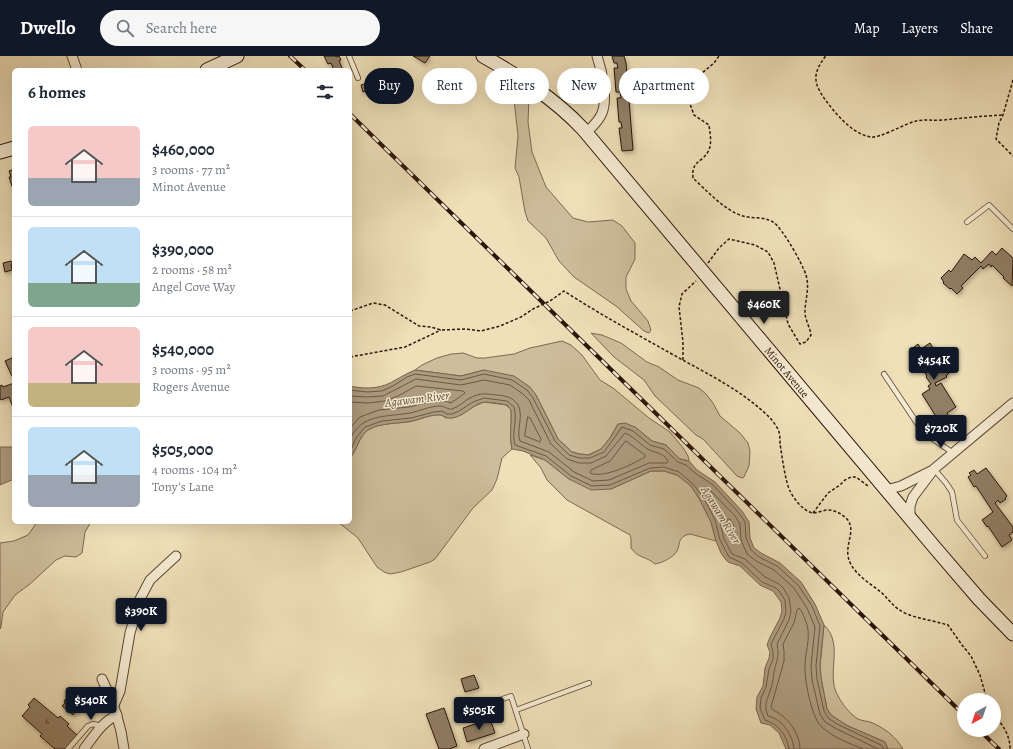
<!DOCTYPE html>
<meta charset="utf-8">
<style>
body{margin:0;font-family:Alegreya,serif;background:#f6f6f7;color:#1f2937;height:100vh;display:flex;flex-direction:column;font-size:15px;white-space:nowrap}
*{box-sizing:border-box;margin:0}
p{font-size:13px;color:#747a83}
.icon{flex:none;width:22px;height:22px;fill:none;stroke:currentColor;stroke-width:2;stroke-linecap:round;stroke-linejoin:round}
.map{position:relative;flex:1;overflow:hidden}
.panel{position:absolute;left:12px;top:12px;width:340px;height:456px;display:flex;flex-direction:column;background:#fff;border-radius:6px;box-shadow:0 4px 16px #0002}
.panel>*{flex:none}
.hud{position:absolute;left:364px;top:12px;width:380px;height:36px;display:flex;gap:8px}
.needle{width:26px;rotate:220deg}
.controls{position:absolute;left:957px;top:637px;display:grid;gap:8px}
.controls a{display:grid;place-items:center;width:44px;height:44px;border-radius:50%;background:#fff;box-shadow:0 4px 16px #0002;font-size:20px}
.price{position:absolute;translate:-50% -34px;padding:0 9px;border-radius:4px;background:#111827;color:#fff;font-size:13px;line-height:26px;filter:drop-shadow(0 1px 2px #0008)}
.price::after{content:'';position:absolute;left:50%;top:24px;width:12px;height:9px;margin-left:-6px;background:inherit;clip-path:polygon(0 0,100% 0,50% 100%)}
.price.on{background:#222;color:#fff}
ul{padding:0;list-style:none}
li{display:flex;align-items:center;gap:12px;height:100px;padding:0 16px}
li+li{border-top:1px solid #e0e1e3}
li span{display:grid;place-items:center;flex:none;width:112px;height:80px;border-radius:6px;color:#555}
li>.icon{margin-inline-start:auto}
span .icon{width:48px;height:48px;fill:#fffc;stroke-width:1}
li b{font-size:17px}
h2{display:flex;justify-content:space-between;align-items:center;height:48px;padding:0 16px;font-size:17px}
.pill{padding:0 14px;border-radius:18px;background:#fff;box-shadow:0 4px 16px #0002;font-size:14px;line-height:36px}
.pill.on{background:#111827;color:#fff}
header{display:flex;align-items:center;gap:24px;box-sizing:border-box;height:56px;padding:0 20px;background:#111827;color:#fff}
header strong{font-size:19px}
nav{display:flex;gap:22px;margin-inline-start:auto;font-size:14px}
.search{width:280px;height:36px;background:#f6f6f7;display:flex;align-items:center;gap:10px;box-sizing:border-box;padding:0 14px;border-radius:22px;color:#747a83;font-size:15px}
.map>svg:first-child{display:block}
</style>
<header>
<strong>Dwello</strong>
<div class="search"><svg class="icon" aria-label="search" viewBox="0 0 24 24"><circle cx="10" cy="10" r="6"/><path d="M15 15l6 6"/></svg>Search here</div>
<nav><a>Map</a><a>Layers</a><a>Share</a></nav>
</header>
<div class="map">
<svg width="1013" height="693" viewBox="0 0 1013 693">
<defs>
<filter id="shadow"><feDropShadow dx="1.5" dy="2.5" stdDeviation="2" flood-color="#0004"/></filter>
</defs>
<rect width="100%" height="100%" fill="#efe0b9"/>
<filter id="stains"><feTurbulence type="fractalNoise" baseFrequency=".005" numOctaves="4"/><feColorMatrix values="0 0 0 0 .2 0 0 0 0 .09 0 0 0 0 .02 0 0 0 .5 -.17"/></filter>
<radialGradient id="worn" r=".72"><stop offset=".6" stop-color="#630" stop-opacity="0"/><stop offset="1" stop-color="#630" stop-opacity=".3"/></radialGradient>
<g fill="#cebd9b" stroke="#7d6952">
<polygon points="517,36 526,37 529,42 528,66 532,96 546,131 573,162 588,166 613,164 622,170 635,187 635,203 626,221 626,233 631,245 648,265 651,274 649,277 644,275 616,250 574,221 559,205 546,182 528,165 525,156 519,121 515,112 518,80 514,43 515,38"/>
<polygon points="591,277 602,279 621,287 647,306 659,311 678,324 699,332 706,338 713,347 720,360 740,377 748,387 750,395 749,410 744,421 742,422 737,420 703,383 696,379 655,340 644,324 614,301"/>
<polygon points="562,285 571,289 582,299 600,324 613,332 649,362 670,376 684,393 688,400 689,405 680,403 666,389 652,385 635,371 618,368 610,382 601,393 588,399 580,398 572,396 558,383 536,339 484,314 461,320 415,314 422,309 437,302 451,298 463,297 477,302 485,302 514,298 530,292"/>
<path d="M484 346 506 349 511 354C512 367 509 379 512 393L502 402 497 423 492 434 473 452 435 503 430 506 401 516 390 518 384 516 377 511 358 482 338 466H350V402C357 394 359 380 368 374 379 366 401 368 413 365 421 363 432 358 440 359 442 359 444 361 446 362L461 359 475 350Z"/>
<path d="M530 399 545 404 569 423 611 433 651 415H664L677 419 691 430 700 444 711 466 716 485 690 478 686 479C677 484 681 487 677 495 674 501 662 507 655 508 646 500 639 503 631 492V483L630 479 567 444 547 424 541 412Z"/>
<polygon points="37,466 91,466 85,476 82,497 76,501 65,500 56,504 30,528 15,539 3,556 1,571 0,573 0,487 14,485 28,479"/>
<path d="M824 569C845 589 825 618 838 640 843 649 849 657 858 663 862 665 867 665 870 666 885 672 895 680 903 693H888L885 686 848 670 831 659 827 653 821 622 820 609Z"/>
</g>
<g fill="#ad9b7e" stroke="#796550">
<path d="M415 314 461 320 484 314 514 320 530 331 536 339 558 383 572 396 580 398 589 399 601 393 610 382 618 368 625 367 635 371 652 385 666 389 680 403 689 405 697 414 715 426 742 455 749 466 750 482 754 492 761 497 780 507 801 526 815 548 824 569 820 609 821 622 827 653 831 659 848 670 885 686 888 693H786L779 677 770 669 761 667 756 653 757 641 763 630 765 612 769 602 770 596 767 589 770 581 780 562 782 555 781 546 773 535 760 529 740 510 728 506 726 504 721 497 716 485 711 466 700 444 691 430 677 419 664 415H651L611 433 591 434 569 423 545 404 523 395 512 393C509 379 512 367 511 354 510 352 508 351 507 349 505 348 488 346 485 346 473 347 464 361 452 362 447 363 445 360 441 359 433 358 423 362 416 364 403 368 380 366 368 374 359 380 357 394 350 402V330C363 333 378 333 390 327 398 323 405 318 415 314Z"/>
<polygon points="0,391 14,391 14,423 0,429"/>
</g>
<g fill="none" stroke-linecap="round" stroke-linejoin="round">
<g stroke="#6c5844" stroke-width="1">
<polyline points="350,334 367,336 382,335 393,330 407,321 415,318 461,324 484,318 512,324 527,334 533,342 555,385 569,399 580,402 590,402 604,396 622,371 633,375 650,389 664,393 678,406 686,409 695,417 713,429 739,457 745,466 746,482 751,494 759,501 777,510 798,529 812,550 820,570 816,610 817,623 824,655 828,662 837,668 881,689 884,693"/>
<path d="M350 340 367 341 383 340 416 323 461 329 484 324 510 329 523 338 529 344 551 388 567 403 579 407H591L606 400 625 377C633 380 639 387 646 392 655 398 662 395 668 405L667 407H649L609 424 593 425 574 416 549 396 520 385C516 373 524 361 518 349 512 341 507 340 497 339 485 338 482 336 470 342 464 345 459 351 452 353 448 354 445 350 440 350 430 350 420 355 410 357 388 361 360 357 350 384"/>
<polyline points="350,346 368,347 385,345 398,340 416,330 463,335 465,337 451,347 442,344 433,345 409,351 379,354 360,361 350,372"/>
<polygon points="528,361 530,362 541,383 540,386 525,380"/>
<path d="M626 385 645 399V401C633 408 603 423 590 417L591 414 610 405Z"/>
<path d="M350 396 356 382 365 371 382 365 411 362 434 356 442 355 447 358H452L459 355 473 346 484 342 507 345 514 351C518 364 511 377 515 389L546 400 571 420 592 430 610 429 650 412 664 411 679 416 693 428 704 442 715 464 720 484 729 501 742 507 762 526 776 532 780 536 785 544 786 556 784 563 771 588 773 596V603L769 613 766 631 761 642 760 652 765 664C778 668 787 679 789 693"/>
<polygon points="727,463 730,463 734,470 735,482 733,484 731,484"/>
<path d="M794 693C793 679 782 663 768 660 763 648 768 643 771 632 773 627 773 622 774 616 776 605 780 601 777 588L789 564 791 555 789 542 784 533 779 528 765 521 745 503 732 498 724 483 719 462 704 434 705 431 709 433 735 460 740 468 741 484 747 498 756 505 774 514 794 532 807 552 815 571 811 610 812 624 820 658 825 666 835 672 878 693"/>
<path d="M800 693C800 677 787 660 773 654L771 651 784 605V595L783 588 794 567 797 554 799 552C802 555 803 559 805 563 812 579 806 591 805 608 804 622 811 659 820 669 831 681 849 687 863 693"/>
</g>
</g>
<g fill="#917f65" stroke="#2c150a" filter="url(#shadow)">
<polygon points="324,0 336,0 336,1 339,0 341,4 339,5 343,14 334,14 331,7 328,8"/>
<polygon points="413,0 430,0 425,7"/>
<polygon points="612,0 624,0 626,7 633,94 622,95 619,72 622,72 621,66 619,66 617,42 621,42 620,36 616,36 614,12 618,12 617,7 614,7"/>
<polygon points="370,26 371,27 376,26 379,33 373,35 373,33 363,36 361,29"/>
<polygon points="14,113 14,136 9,121 11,121 9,115"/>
<polygon points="1002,192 1013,202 1012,230 1003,222 1004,221 992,209 991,211 989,208 983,213 981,210 961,230 963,232 957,238 951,232 950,233 943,227 944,226 941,222 949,214 951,216 964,198 972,204 975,201 981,207 992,195 996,199"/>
<polygon points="11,205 13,208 11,208 12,214 5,216 3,207"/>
<polygon points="930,287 949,317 946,320 947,321 935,327 936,330 941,327 956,351 947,357 949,361 940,367 922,338 930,333 928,330 931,328 926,321 927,320 916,303 915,304 909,295 918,288 921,293"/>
<polygon points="14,301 14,319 12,320 5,305"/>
<polygon points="14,327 14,354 9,341 1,344 0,342 0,330 2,329 3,331"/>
<polygon points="986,412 1007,440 1005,442 1006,443 1000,447 998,444 995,447 1013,471 1013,476 1009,479 1012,484 1002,491 988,470 987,471 982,464 993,456 976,430 974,431 968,421 971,419 969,417 974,414 977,418"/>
<polygon points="474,619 479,632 465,636 461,623"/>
<polygon points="69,639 80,648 74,655 75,656 73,659 62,650 65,647 64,645"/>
<polygon points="34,642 58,662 60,660 69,668 67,670 77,679 65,693 55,693 40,680 42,678 22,660 30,651 28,649"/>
<polygon points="444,652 457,690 449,693 439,693 426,658"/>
<polygon points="490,663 495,677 467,686 463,672"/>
</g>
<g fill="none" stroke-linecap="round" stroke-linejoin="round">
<g stroke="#5d4836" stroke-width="6">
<g id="service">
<polyline points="349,0 358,22"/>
<polyline points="967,166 989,149 1013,173"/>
<polyline points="884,318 923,376 953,397"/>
<polyline points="934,413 946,427 952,436 957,464 985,500"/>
<polyline points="516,654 589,627"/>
<polyline points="468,655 511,640 528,693"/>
<polyline points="68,693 88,670 93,668 101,670"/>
</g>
</g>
<g stroke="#5d4836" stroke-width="11">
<g id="minor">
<polyline points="72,0 77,14"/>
<path d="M586 77C592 71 599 65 602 57 608 42 602 15 597 0"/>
<polyline points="886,434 901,430 931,415"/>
<polyline points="910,462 910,450 913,441 934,413 1013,347"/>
<path d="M102 623C113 645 121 668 124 693"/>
<polyline points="114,649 120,635 130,577 140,543 150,524 176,500"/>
<path d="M84 693C94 680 102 666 117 659"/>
<polyline points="484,693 524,678"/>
</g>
</g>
<g stroke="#2c150a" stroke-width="15">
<g id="secondary">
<path d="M483 0C520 21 554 42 583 73L936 493 979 543 1013 578"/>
<polyline points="207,14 237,0"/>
<polyline points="0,96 14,92"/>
</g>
</g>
<g stroke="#2c150a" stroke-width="1.5" stroke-dasharray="3 2" stroke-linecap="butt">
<path d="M825 0V1C813 17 813 26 824 42 835 57 851 77 870 81 879 83 904 68 916 65 926 63 933 65 943 64 963 62 983 60 1003 59"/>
<polyline points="1013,24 1003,59 999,67 996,83 1013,100"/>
<path d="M708 207 719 192 729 183 755 189 768 196 774 207 788 268 800 288 806 286 811 279C810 271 805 264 805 256 805 244 810 232 806 219 803 209 782 171 773 166 763 160 753 163 743 160 725 155 706 134 693 122 691 104 703 107 709 94 712 86 710 77 709 69L694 59 690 48 680 39 683 33 714 7 719 0"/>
<path d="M350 255 373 247 385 249 419 270 431 271 441 274 466 273 481 275 500 270 521 261 533 253 550 245 564 235C601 259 640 280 679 302 710 319 746 337 771 363 774 367 778 372 779 376 780 380 780 384 780 388 782 399 785 425 790 435 794 443 804 456 813 457 818 457 823 454 828 454 835 454 842 458 847 463 856 474 846 486 848 500 851 517 870 527 882 537 891 546 895 553 907 558 920 563 935 565 948 569L962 589 971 600 980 619 987 644"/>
<polyline points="350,301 405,291 441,274"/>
<polyline points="683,304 683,286 679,251 682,238 696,225"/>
<polyline points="813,457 828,437 840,429 845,424 851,421 856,421 868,430"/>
<path d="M994 659C1003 669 1010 679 1010 693"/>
</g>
<use href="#service" stroke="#f5ebd2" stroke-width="4.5"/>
<use href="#minor" stroke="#f5ebd2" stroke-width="9"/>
<use href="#secondary" stroke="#f5ebd2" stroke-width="13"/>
<g stroke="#2c150a" stroke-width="4">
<g id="rail">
<polyline points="290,0 305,14"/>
<polyline points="350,58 964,659"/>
<polyline points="979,674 999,693"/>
</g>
</g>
<use href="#rail" stroke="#f5ebd2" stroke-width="2.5" stroke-dasharray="8" stroke-linecap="butt"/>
</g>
<g text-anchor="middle" stroke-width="3" stroke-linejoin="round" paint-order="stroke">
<g font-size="9" fill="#453021">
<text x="47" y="668">6</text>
</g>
<g font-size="11" fill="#2c150a" stroke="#f5ebd2">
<text transform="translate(787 316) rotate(50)" y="4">Minot Avenue</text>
</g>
<g font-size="12" font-style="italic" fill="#604b38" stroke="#f5ebd2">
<text transform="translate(417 343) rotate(-7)" y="4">Agawam River</text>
<text transform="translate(721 459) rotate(59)" y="4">Agawam River</text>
</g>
</g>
<rect width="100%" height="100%" filter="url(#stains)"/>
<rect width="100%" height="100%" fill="url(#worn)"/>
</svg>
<div class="controls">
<a><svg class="needle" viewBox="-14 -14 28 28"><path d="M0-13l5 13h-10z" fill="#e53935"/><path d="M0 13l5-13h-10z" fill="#747a83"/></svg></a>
</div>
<b class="price on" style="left:764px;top:269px">$460K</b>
<b class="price" style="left:934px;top:325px">$454K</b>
<b class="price" style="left:941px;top:393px">$720K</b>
<b class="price" style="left:141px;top:576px">$390K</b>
<b class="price" style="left:91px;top:665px">$540K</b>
<b class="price" style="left:479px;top:675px">$505K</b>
<div class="hud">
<a class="pill on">Buy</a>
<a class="pill">Rent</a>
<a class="pill">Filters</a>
<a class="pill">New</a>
<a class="pill">Apartment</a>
</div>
<section class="panel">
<h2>6 homes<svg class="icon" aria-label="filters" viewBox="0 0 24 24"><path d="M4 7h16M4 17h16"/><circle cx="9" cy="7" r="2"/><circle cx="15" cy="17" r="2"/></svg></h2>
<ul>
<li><span style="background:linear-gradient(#f6c9c9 65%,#9aa5b1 0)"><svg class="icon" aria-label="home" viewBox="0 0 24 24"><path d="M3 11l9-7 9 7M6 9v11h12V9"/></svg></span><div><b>$460,000</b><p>3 rooms · 77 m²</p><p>Minot Avenue</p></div></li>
<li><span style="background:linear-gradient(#bfe0f5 70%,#7fa58c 0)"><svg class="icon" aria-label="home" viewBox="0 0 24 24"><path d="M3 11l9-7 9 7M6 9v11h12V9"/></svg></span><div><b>$390,000</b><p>2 rooms · 58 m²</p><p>Angel Cove Way</p></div></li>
<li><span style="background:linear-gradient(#f6c9c9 70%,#c2b280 0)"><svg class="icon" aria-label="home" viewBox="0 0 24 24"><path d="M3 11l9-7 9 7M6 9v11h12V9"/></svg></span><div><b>$540,000</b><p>3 rooms · 95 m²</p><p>Rogers Avenue</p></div></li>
<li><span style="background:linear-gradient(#bfe0f5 60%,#9aa5b1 0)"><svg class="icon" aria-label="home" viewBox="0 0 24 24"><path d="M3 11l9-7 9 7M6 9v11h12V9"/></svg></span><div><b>$505,000</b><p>4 rooms · 104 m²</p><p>Tony's Lane</p></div></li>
</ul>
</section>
</div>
